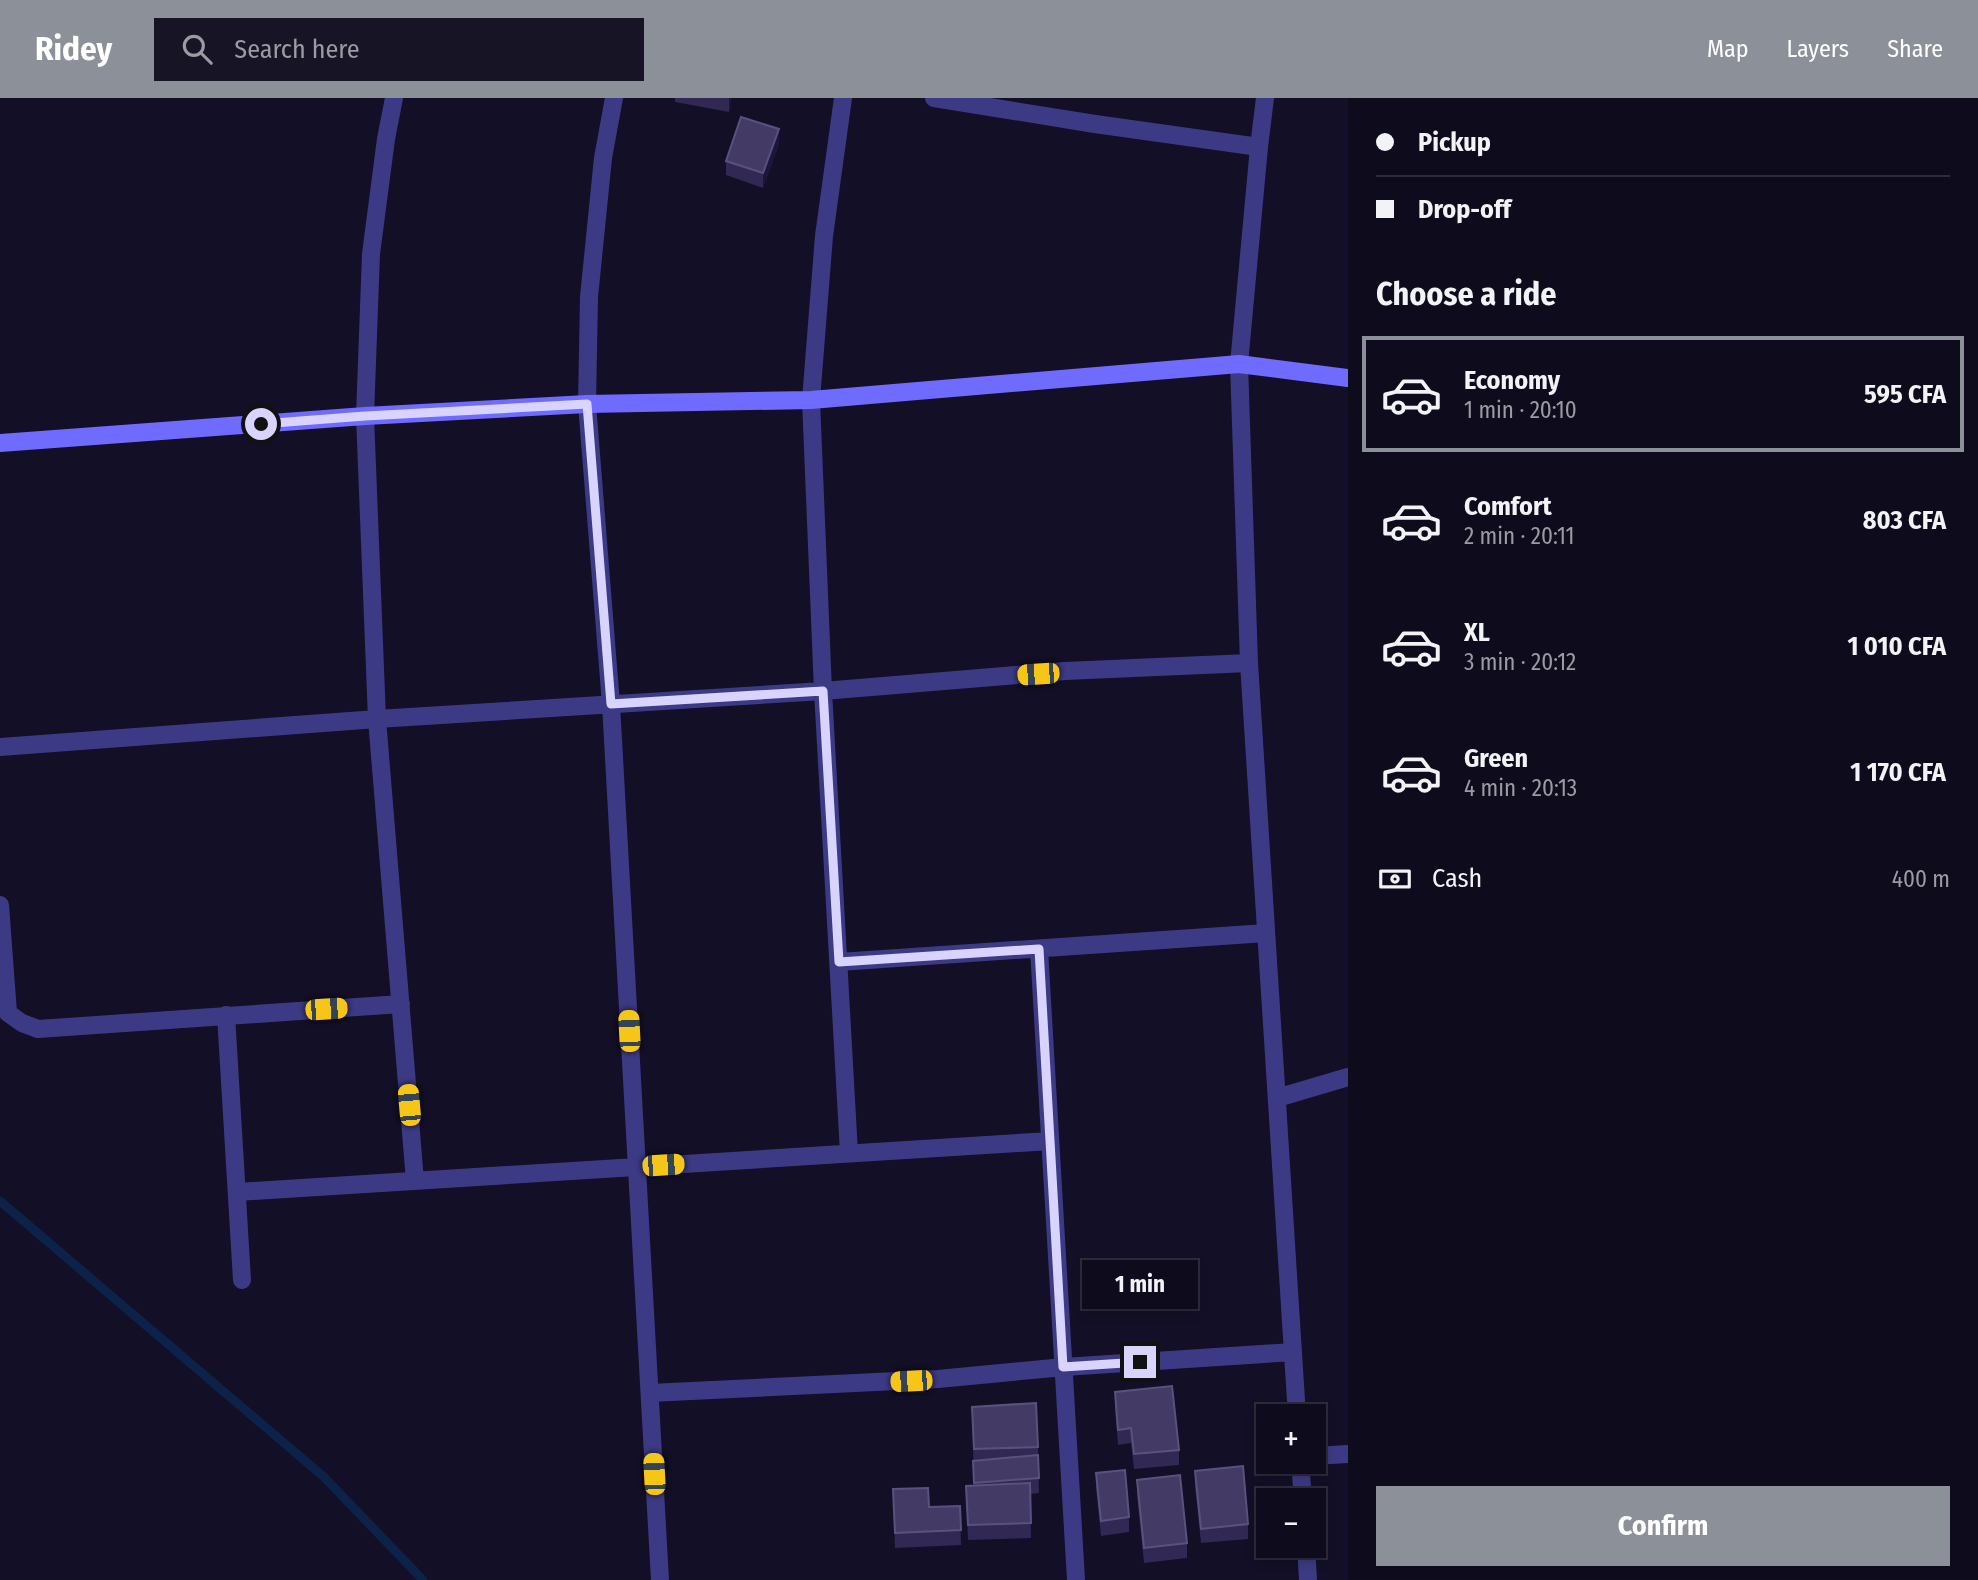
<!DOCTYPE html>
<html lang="en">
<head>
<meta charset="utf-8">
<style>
	:root { --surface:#0e0b1c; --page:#171425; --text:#f1f3f6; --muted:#9b9ba3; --line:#2e2b3b; --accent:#8c9099 }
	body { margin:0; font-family:"Fira Sans Condensed",sans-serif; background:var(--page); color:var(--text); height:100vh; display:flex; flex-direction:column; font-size:26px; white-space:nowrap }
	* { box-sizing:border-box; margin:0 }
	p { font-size:23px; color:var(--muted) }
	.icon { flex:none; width:38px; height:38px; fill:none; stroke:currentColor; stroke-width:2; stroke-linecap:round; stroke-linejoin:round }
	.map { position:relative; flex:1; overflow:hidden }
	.details { display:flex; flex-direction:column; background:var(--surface); width:630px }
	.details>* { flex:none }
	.banner { display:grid; align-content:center; height:154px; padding:0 28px; background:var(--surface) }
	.fabs { position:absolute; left:1256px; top:1306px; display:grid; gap:14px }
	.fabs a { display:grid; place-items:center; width:70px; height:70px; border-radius:0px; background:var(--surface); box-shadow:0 4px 10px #0003,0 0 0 2px var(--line); font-size:35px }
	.end { position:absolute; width:32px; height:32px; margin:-16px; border:9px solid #d9d4ff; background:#111; box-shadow:0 0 0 4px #111 }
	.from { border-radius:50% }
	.bubble { position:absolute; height:49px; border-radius:0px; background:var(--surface); box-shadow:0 4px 10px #0003,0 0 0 2px var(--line); font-size:23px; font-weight:700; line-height:49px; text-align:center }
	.car { position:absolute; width:21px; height:42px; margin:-21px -10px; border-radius:9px; box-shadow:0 0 5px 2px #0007; background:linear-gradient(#f5c518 24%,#345 0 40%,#f5c518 0 76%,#345 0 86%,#f5c518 0) }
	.banner b { display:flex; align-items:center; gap:24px; height:66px; font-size:26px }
	.banner b+b { border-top:2px solid var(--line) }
	.banner i { width:18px; height:18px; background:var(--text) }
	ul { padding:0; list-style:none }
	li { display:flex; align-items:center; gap:21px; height:116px; margin:0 14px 10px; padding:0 14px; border:4px solid transparent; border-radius:0px }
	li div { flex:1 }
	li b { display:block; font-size:26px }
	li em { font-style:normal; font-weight:700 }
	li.active { border-color:var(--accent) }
	li>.icon { width:63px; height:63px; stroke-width:1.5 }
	h2 { padding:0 28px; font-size:32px; line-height:84px }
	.pay { display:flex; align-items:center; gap:18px; height:77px; padding:0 28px; font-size:26px }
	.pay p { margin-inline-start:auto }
	.cta { display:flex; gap:14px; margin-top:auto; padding:14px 28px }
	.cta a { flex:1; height:80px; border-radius:0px; background:var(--accent); color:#fff; font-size:28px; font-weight:700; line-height:80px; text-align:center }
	header { display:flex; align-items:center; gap:42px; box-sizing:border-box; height:98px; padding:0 35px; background:var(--accent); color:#fff }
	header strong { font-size:33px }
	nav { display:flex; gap:38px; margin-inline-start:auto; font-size:24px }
	.search { width:490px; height:63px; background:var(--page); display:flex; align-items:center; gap:18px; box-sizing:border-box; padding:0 24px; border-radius:0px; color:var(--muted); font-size:26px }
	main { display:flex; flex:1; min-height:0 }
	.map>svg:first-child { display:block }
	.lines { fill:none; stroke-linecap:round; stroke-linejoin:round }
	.stream { stroke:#0c2248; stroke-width:9 }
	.street { stroke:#3d3a85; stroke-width:18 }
	.secondary { stroke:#6f6bff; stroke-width:18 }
	.wall { fill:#312854 }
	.shaded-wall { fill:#1d163a }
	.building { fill:#433a66; stroke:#5a527e; stroke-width:2 }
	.route { stroke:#d9d4ff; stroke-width:9 }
</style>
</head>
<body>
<header>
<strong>Ridey</strong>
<div class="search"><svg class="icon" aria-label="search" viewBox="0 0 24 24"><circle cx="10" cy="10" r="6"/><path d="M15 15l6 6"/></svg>Search here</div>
<nav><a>Map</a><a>Layers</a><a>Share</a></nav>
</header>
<main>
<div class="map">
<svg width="1348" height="1482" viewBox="0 0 1348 1482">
	<rect width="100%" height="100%" fill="#130f26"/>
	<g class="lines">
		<path class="stream" d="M0,1103L324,1379L423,1482"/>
		<path class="street" d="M394,0L386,41L371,156L365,318L377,621L415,1083
			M614,0L603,60L589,199L587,306L611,606L660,1482
			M843,0L824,138L811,302L823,593L849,1055
			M934,0L1095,26L1259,49
			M1265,0L1259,49L1239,266L1249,565L1297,1318
			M0,649L377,621L823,593L1065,573L1249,565
			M0,807L8,915L22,925L38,931L401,906
			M1039,851L1076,1482
			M839,864L1266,835
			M226,917L242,1182
			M1277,1000L1348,979
			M237,1094L1050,1043
			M650,1295L938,1281L1064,1269L1293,1254
			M1314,1358L1348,1356
			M1300,1363L1303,1402
			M1306,1447L1308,1482"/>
		<path class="secondary" d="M0,345L365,318L587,306L811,302L1239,266L1348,280"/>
	</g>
	<path class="wall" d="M675,0H731L729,14L675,4Z
		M779,46L763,90L726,77V63Z
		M1115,1294L1179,1352V1367L1134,1371L1131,1345L1118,1347L1115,1309Z
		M972,1309L1038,1349L1039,1395L1030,1396L1031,1440L968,1442L966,1388H974Z
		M1195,1373L1248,1426V1441L1201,1445L1195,1388Z
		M1096,1375L1129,1419V1434L1101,1438L1096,1390Z
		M1137,1382L1187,1445V1460L1144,1465L1137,1397Z
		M893,1391L929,1409L960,1408L961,1447L895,1450Z"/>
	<path class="shaded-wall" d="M729,0H731L729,14Z
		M779,31V46L763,90V75Z"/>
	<path class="building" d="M741,19L779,31L763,75L726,63Z
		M1172,1288L1179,1352L1134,1356L1131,1330L1118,1332L1115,1294Z
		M1036,1305L1038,1349L974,1351L972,1309Z
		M1038,1357L1039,1380L974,1385L973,1363Z
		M1243,1368L1248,1426L1201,1431L1195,1373Z
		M1125,1372L1129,1419L1101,1423L1096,1375Z
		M1180,1377L1187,1445L1144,1450L1137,1382Z
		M1030,1385L1031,1425L968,1427L966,1388Z
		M928,1390L929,1409L960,1408L961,1432L895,1435L893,1391Z"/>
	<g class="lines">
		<path class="route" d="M261,326L365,318L587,306L611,606L823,593L839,864L1039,851L1063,1269L1140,1264"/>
	</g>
</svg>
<div class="fabs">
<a>+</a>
<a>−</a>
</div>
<i class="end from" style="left:261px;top:326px"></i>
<i class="end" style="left:1140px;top:1264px"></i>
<div class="bubble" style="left:1082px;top:1162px;width:116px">1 min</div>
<i class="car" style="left:1038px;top:576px;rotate:266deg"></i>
<i class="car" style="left:326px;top:911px;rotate:86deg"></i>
<i class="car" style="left:629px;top:933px;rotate:357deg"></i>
<i class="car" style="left:409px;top:1007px;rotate:355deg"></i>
<i class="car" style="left:663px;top:1067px;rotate:86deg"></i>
<i class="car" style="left:911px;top:1283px;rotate:267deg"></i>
<i class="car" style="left:654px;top:1376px;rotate:357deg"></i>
</div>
<section class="details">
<div class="banner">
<b><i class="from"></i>Pickup</b>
<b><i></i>Drop-off</b>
</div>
<h2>Choose a ride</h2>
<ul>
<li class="active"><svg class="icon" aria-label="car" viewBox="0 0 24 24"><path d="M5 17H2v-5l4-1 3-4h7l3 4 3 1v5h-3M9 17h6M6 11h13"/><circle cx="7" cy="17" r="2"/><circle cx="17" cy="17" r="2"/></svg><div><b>Economy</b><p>1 min · 20:10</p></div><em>595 CFA</em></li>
<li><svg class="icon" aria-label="car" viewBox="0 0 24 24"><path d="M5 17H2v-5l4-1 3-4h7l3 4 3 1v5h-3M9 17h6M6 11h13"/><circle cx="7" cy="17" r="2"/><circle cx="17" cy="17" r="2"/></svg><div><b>Comfort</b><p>2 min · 20:11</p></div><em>803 CFA</em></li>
<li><svg class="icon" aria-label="car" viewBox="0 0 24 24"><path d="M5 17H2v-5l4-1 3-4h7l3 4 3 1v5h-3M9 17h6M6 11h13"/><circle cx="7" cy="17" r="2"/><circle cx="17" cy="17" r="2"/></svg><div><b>XL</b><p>3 min · 20:12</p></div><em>1 010 CFA</em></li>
<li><svg class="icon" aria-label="car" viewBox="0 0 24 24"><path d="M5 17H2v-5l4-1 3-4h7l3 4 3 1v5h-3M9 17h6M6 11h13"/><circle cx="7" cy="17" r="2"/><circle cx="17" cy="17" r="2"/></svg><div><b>Green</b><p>4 min · 20:13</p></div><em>1 170 CFA</em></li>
</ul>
<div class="pay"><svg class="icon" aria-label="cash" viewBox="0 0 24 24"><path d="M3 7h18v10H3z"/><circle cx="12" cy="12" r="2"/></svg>Cash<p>400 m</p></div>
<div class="cta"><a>Confirm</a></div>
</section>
</main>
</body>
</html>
